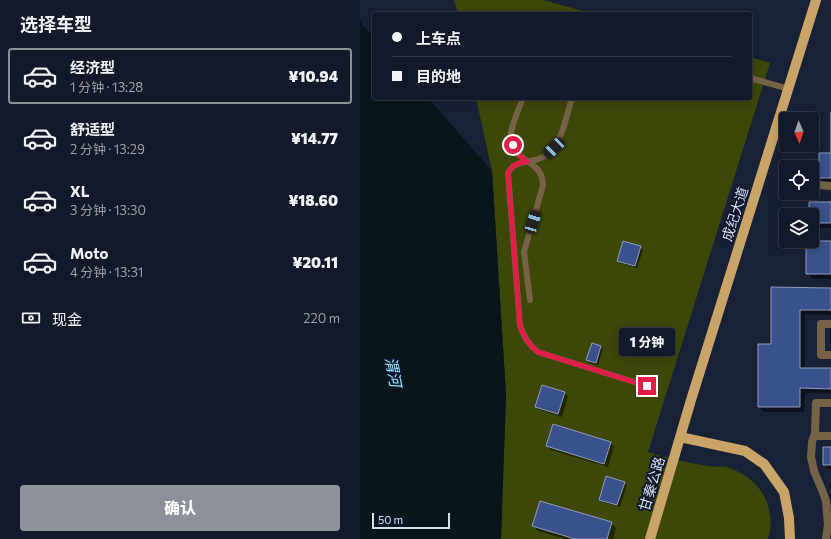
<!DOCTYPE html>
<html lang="zh">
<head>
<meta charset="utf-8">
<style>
	:root { --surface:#131929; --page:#1c2231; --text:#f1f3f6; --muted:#9da0a8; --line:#323846; --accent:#8c9099 }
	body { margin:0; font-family:Commissioner,"Noto Sans SC",sans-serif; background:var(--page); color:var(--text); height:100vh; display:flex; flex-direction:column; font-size:15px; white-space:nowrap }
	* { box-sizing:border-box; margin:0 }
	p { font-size:13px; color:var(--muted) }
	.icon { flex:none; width:22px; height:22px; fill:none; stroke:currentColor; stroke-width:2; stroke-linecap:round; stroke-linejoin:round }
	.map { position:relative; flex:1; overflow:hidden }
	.panel { display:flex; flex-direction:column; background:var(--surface); width:360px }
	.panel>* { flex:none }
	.guide { position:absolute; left:12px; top:12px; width:380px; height:88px; border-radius:4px; box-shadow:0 2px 10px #0003,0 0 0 1px var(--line); display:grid; align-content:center; height:88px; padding:0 20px; background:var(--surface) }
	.needle { width:26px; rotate:178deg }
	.controls { position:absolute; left:419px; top:112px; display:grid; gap:8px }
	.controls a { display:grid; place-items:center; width:40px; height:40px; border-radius:4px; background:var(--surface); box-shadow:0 2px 10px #0003,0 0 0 1px var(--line); font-size:20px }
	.scale { position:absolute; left:12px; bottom:10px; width:78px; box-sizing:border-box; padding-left:4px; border:2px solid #d7deed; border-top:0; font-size:11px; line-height:14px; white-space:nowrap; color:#d7deed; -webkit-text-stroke:3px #10182d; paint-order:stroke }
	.end { position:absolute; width:18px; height:18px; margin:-9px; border:5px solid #e11d48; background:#fff; box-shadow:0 0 0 2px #fff }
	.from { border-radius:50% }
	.bubble { position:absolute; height:28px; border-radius:4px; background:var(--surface); box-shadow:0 2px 10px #0003,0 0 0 1px var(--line); font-size:13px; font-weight:800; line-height:28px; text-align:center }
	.car { position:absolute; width:12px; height:24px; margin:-12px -6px; border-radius:5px; box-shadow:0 0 3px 1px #0007; background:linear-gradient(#222 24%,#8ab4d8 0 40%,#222 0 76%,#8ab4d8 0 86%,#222 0) }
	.guide b { display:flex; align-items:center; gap:14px; height:38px; font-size:15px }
	.guide b+b { border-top:1px solid var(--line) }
	.guide i { width:10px; height:10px; background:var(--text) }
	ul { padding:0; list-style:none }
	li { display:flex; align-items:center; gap:12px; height:56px; margin:0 8px 6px; padding:0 12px; border:2px solid transparent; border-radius:4px }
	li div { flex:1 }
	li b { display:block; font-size:15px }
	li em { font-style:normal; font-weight:800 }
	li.current { border-color:var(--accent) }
	li>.icon { width:36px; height:36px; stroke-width:1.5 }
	h2 { padding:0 20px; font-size:18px; line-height:48px }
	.pay { display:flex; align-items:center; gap:10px; height:44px; padding:0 20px; font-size:15px }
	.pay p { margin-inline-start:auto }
	.button { display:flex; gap:8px; margin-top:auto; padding:8px 20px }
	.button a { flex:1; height:46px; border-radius:4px; background:var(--accent); color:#fff; font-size:16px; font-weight:800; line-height:46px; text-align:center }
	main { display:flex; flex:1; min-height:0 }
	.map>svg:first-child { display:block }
	.green { fill:#3d4708 }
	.water { fill:#08161a }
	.shadow { fill:#0007 }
	.building { fill:#3a518e; stroke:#909cb8 }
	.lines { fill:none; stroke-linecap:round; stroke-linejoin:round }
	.lane { stroke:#756347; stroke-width:6 }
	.street { stroke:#756347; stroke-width:8 }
	.primary { stroke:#c9a468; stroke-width:10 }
	.route { stroke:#e11d48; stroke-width:5 }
	.labels { text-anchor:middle; stroke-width:4; stroke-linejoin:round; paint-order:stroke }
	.street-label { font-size:14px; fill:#d7deed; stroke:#10182d }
	.water-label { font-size:15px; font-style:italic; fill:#99e8fb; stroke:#10182d }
</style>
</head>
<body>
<main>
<section class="panel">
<h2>选择车型</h2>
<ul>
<li class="current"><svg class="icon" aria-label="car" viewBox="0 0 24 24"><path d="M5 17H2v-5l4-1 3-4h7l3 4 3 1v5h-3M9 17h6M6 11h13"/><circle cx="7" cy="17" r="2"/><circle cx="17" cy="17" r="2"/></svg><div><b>经济型</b><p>1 分钟 · 13:28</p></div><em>¥10.94</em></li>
<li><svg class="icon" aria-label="car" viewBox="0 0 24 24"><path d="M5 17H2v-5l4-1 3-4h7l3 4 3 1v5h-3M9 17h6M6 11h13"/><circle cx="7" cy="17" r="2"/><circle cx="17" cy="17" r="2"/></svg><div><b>舒适型</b><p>2 分钟 · 13:29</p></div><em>¥14.77</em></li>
<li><svg class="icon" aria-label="car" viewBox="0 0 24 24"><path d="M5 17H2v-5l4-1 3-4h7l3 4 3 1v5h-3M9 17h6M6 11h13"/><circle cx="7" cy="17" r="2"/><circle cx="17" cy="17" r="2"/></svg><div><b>XL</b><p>3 分钟 · 13:30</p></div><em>¥18.60</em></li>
<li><svg class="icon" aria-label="car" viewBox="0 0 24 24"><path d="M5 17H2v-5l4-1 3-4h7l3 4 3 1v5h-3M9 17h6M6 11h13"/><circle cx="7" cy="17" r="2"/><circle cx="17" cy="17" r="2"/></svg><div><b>Moto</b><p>4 分钟 · 13:31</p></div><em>¥20.11</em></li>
</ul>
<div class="pay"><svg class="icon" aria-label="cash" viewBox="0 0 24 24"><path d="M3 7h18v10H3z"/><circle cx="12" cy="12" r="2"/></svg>现金<p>220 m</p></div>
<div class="button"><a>确认</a></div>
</section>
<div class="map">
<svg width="471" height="539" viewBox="0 0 471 539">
	<rect width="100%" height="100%" fill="#192137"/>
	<path class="green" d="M94,0H183L234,14H98Z
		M390,57L410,63L288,452C306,458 329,463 348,466C354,467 361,466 367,467C385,473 401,485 407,503C411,515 412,526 408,539H141L146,395L132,171L116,98H390Z"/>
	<path class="water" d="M0,18L1,23L14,37V98H68L132,171L146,395L141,539H0Z"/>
	<path class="shadow" d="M471,154V183H465L460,178Z
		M471,203V228H455L452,225V215H450Z
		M471,242V279H452L447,273Z
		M280,247L283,250L277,268L261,263L258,261Z
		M412,288L471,289V315L445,314V369H471V393H445L444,412H404L399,407L412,345Z
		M240,347L243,349L238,365L230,363L228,360Z
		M204,393L208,396L202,417L180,410L176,406Z
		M250,443L254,446L248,467L191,450L187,446Z
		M471,448V469H468L464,465Z
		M264,482L267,485L260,507L242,502L240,500Z
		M251,523L256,528L253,539H205L178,531L173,526Z"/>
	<path class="building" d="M471,112V178H459V153H471Z
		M449,202H471V223H452V215H449Z
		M263,241L281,246L275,266L257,261Z
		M446,241H471V274H446Z
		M411,287L471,288V310H440V368H471V389L440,388V407H398V344H411Z
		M232,343L241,346L236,363L226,360Z
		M182,385L205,392L198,414L175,407Z
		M193,424L251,442L244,464L186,446Z
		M463,447H471V465H463Z
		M246,476L265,482L257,505L239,500Z
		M180,501L252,522L247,539H215L172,526Z"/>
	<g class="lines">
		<path class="lane" d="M390,78L429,89
			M163,98C160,106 151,126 151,134C149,155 169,159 178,170C182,175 183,180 183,185L164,252L170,300
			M212,98C206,116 203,141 188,154C175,165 156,157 148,173L160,325C164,337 168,344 178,352L287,386"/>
		<path class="street" d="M459,185L471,186
			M471,324H461V355H471
			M454,436H471
			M466,539L468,525L466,501L462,490L454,471L451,457L452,442L455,433L456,403H471"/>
		<path class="primary" d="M320,437L385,451L404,464L424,492L429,518L430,539
			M290,539L331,400L456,0"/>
	</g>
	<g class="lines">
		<path class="route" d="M153,145L159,155L167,162C158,162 152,165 148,173L160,326C164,337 168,344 178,352L287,386"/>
	</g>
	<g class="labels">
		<g class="street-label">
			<text transform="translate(375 214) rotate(-72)" y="5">成纪大道</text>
			<text transform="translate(292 484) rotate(-73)" y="5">甘秦公路</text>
		</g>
		<g class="water-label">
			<text transform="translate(33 372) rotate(79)" y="5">渭河</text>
		</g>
	</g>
</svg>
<div class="controls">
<a><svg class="needle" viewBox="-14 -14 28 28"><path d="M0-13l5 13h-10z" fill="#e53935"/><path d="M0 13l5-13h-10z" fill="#9da0a8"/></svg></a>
<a><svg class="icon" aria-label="locate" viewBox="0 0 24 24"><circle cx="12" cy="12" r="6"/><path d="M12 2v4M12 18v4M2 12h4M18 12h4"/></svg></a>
<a><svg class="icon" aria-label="layers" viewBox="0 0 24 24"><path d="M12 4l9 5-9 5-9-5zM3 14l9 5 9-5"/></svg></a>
</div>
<div class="scale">50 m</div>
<i class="end from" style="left:153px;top:145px"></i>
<i class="end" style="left:287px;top:386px"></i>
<div class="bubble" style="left:259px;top:328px;width:56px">1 分钟</div>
<i class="car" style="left:194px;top:148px;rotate:226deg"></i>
<i class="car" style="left:173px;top:222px;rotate:17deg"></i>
<div class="guide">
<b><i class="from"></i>上车点</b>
<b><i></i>目的地</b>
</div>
</div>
</main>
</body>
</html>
